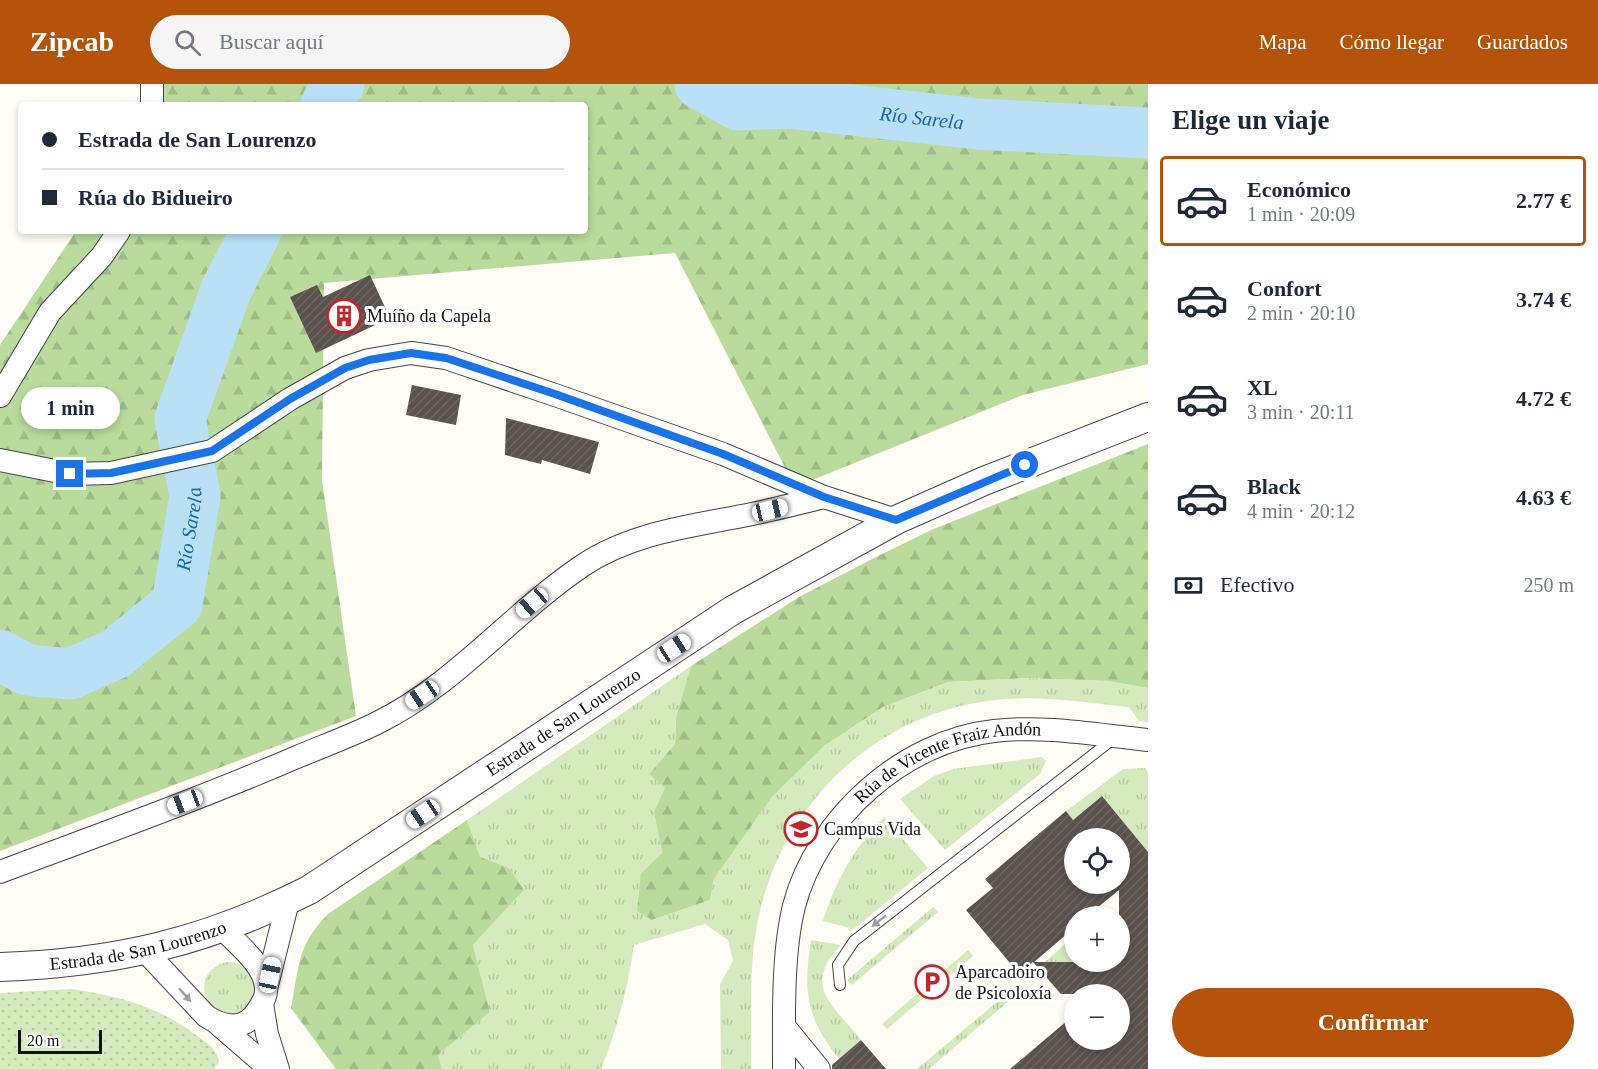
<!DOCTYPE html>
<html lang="es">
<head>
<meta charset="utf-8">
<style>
	:root { --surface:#fff; --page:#f6f6f7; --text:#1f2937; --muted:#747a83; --line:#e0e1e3; --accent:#b45309 }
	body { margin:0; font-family:"Times New Roman",serif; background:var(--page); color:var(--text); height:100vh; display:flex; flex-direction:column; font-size:22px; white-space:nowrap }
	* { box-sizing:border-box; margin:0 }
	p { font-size:20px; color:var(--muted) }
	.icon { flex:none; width:33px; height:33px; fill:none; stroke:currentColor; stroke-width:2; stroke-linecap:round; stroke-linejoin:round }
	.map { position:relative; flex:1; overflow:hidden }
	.details { display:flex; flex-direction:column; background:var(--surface); width:450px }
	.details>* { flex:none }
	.hud { position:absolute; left:18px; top:18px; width:570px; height:132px; border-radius:6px; box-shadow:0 3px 9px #0003; display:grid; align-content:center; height:132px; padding:0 24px; background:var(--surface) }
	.tools { position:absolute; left:1064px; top:744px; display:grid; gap:12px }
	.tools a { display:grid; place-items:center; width:66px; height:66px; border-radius:50%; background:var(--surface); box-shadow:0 3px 9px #0003; font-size:30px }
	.scale { position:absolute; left:18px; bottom:15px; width:84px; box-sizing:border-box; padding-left:6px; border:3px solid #111; border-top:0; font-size:16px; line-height:21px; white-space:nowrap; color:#111; -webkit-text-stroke:4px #fff; paint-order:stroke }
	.end { position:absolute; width:27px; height:27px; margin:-14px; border:8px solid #1a73e8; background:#fff; box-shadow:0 0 0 3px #fff }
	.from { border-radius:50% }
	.bubble { position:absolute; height:42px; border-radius:21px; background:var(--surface); box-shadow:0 3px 9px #0003; font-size:20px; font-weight:800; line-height:42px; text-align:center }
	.car { position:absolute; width:18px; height:36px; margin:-18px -9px; border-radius:8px; box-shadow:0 0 4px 2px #0007; background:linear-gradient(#fff 24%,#345 0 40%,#fff 0 76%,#345 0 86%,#fff 0) }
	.hud b { display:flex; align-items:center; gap:21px; height:57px; font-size:22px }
	.hud b+b { border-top:2px solid var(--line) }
	.hud i { width:15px; height:15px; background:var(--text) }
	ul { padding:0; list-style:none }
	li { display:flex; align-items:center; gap:18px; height:90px; margin:0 12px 9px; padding:0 12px; border:3px solid transparent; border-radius:6px }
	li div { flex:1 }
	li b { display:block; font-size:22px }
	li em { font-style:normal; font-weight:800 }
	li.active { border-color:var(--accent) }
	li>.icon { width:54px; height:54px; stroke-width:1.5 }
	h2 { padding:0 24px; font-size:27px; line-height:72px }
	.pay { display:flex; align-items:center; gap:15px; height:66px; padding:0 24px; font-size:22px }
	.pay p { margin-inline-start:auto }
	.cta { display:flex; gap:12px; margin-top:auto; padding:12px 24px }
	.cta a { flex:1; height:69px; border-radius:36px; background:var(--accent); color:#fff; font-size:24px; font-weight:800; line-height:69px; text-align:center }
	header { display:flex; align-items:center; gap:36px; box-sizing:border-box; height:84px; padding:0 30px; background:var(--accent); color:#fff }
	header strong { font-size:28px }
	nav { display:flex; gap:33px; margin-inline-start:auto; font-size:21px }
	.search { width:420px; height:54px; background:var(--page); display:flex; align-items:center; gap:15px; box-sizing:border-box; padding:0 21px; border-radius:33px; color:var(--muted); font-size:22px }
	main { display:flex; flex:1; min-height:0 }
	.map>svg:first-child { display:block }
	.grass { fill:url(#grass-tufts) }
	.forest { fill:url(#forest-firs) }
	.garden { fill:url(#garden-dots) }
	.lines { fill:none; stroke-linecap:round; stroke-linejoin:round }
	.river { stroke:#b9e0f7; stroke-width:51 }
	.building { fill:url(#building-hatch); fill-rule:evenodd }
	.service-casing { stroke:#444; stroke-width:12 }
	.minor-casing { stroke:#444; stroke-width:24 }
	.tertiary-casing { stroke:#444; stroke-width:30 }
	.service { stroke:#fff; stroke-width:10 }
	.minor { stroke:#fff; stroke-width:22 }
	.tertiary { stroke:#fff; stroke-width:28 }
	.oneway { fill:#a0a0a0 }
	.route { stroke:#1a73e8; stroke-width:8 }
	.labels { text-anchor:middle; stroke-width:6; stroke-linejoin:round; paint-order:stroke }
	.poi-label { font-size:18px; fill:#111; stroke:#fff; text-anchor:start }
	.street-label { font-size:18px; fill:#111; stroke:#fff }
	.water-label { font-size:20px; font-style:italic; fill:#1768a6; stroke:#fff }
</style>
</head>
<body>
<header>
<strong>Zipcab</strong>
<div class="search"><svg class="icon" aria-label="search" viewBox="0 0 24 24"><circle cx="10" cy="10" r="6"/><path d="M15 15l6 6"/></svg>Buscar aquí</div>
<nav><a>Mapa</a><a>Cómo llegar</a><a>Guardados</a></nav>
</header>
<main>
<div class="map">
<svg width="1148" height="985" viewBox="0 0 1148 985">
	<defs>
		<pattern id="grass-tufts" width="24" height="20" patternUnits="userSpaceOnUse" patternTransform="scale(1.5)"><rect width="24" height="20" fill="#d5ebbd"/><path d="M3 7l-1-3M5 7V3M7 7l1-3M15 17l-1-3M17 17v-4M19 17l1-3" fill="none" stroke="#b6c8a1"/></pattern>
		<pattern id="forest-firs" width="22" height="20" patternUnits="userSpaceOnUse" patternTransform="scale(1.5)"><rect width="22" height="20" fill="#b9dc9c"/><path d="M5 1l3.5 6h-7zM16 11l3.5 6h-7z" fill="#9ebc85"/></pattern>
		<pattern id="garden-dots" width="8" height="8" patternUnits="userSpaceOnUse" patternTransform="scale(1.5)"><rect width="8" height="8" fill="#d5ebbd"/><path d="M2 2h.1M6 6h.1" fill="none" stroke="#b6c8a1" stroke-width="1.8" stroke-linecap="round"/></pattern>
		<pattern id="building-hatch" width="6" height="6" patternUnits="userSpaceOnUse" patternTransform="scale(1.5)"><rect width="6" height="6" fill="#5a524d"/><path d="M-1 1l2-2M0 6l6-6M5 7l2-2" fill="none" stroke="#6d6662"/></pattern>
	</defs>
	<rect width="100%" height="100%" fill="#fffdf5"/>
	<path class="grass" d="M691,582L676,633L675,660L649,690L666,704L654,728L662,769L641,789L652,836L710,816L714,795L772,713L824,662L883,623L948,598L1026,594L1108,597L1148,604V638L1139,637L1129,623C1088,619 1047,612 1007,615C882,623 783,715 758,836C748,884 752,936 751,985H721L720,900L733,877L728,856L705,840L634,861C628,904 617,945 601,985H442L438,971L490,928L473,861L524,806L509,784L480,774L467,736Z
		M1042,673L1046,677L1040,690L945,766L900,715L934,692L953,685Z
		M1145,684L1148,688V768L1102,712L1073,736L1066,727L1123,685Z
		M884,733L928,784L854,845L823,837C836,796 854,764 884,733Z
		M933,823L938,828L852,901L847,896Z
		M1074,852V878H1099L1060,910L1038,884Z
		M811,856L841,861C801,903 833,920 861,956L839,975C806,934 803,907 811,856Z
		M968,866L973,872L887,945L882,940Z
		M204 904a26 26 0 1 1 52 0a26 26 0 1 1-52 0Z
		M1004,912L1009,917L929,985H917Z"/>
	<path class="forest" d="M145,0H1148V280L1023,311L795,403L675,169L324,199L322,396L356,632L0,767V261L76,147H585V21H140Z
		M1148,360V604L1108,597L1026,594L948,598L883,623L824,662L772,713L714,795L710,816L652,836L637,827L641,789L662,769L654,728L665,704L649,690L675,660L676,633L691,582L799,513L872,475L931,446Z
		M467,736L480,773L509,784L524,806L473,861L490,928L438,971L442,985H336L291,924C299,883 297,861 328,830Z"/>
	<path class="garden" d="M72,905C122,913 159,922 200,954C209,961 217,965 219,978L214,985H0V909Z"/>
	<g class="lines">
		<g class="river">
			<path id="s1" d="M700,0L738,21L788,19L978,40L1148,49"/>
			<path d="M326,21L339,0"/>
			<path id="s2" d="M0,571L27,586L70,590L115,570L177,520L195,412L180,335L226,206L256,147"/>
		</g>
	</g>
	<path class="building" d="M370,191L390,234L316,269L290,213L317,201L323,213Z
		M412,301L461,311L456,341L406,331Z
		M506,334L599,358L590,390L542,376L541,380L505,371Z
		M1102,712L1148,768V985H1010L1074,931V956H1119V910H1061L1033,878L1019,890L966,826L993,804L985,795L1066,727L1073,736ZM1074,754H1119V800H1074ZM1119,806V878H1034L1074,844V832H1087Z
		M861,956L886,985H832V981Z"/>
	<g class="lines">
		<g class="service-casing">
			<path id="service" d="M840,901L838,881L854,857L1113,655"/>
		</g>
		<g class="minor-casing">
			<g id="minor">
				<path d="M152,21V0"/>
				<path d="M0,312L50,228L102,172L119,147"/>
				<path d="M0,376L70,390L111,389L212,367L290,315L345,284L369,276L411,269L446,274L555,311L723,370L824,413L896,436"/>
				<path d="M0,788C99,751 199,715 297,673C323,662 351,652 377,639C455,601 511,530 582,482C632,448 694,442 752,430C776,425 800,419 824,413"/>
				<path d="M146,868L206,932C224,944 245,947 258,926C262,920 267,911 266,904C265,881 237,860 222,844"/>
				<path d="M266,905L288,817"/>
				<path d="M262,920L267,950L278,985"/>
				<path d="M218,940L270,985"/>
				<path d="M784,942L819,985"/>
				<path id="s3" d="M784,985C784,936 782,870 794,822C817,734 903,657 994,647C1045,641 1097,651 1148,656"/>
			</g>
		</g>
		<g class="tertiary-casing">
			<g id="tertiary">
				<path id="s4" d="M0,883C116,879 206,858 309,806L733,526L896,436L984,397L1148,333"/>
			</g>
		</g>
		<use href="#service" class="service"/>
		<use href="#minor" class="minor"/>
		<use href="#tertiary" class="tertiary"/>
	</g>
	<defs><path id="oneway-solid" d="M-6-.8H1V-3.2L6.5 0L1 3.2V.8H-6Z" transform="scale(1.5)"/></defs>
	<g class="oneway">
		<use href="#oneway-solid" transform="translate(879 837) rotate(142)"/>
		<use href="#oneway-solid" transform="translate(185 911) rotate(49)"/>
	</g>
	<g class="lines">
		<path class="route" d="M70,390L111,389L212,367L290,315L345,284L369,276L411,269L446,274L555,310L723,370L824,413L896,436L1025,381"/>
	</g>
	<defs>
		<g id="building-ring" transform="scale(1.725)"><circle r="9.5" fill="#fff" stroke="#c4262e" stroke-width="1.5"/><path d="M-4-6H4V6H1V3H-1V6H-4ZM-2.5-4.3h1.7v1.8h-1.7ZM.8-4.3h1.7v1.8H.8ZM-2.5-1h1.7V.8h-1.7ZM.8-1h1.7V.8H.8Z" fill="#c4262e"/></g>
		<g id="university-ring" transform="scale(1.725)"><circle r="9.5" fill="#fff" stroke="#c4262e" stroke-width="1.5"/><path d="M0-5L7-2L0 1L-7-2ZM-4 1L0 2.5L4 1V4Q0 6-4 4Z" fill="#c4262e"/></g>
		<g id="parking-ring" transform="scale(1.725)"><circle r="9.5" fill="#fff" stroke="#c4262e" stroke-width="1.5"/><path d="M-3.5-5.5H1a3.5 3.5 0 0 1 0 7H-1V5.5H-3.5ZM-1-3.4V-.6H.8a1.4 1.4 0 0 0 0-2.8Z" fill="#c4262e"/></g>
	</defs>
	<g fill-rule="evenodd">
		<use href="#building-ring" x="344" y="232"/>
		<use href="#university-ring" x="801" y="745"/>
		<use href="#parking-ring" x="932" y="898"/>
	</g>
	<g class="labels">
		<g class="poi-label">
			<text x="367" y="238">Muíño da Capela</text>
			<text x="824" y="751">Campus Vida</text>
			<text x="955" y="894">Aparcadoiro<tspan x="955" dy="21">de Psicoloxía</tspan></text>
		</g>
		<g class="street-label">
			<text dy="6" stroke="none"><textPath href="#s4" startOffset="626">Estrada de San Lourenzo</textPath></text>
			<text dy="6" stroke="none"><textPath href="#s3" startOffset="390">Rúa de Vicente Fraiz Andón</textPath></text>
			<text dy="6" stroke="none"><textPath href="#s4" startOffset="140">Estrada de San Lourenzo</textPath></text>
		</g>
		<g class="water-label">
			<text dy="7" stroke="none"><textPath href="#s1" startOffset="228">Río Sarela</textPath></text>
			<text dy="7" stroke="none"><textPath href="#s2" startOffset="279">Río Sarela</textPath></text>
		</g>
	</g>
</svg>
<div class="tools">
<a><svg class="icon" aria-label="locate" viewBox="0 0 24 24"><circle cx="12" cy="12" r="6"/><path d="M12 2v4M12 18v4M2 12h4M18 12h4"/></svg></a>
<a>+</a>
<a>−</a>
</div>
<div class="scale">20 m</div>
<i class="end from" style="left:1025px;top:381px"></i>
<i class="end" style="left:70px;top:390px"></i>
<div class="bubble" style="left:21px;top:303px;width:99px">1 min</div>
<i class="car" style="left:770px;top:426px;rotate:77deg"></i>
<i class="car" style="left:532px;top:519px;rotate:229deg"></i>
<i class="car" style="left:674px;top:564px;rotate:57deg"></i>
<i class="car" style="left:422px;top:611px;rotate:236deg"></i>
<i class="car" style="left:185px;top:718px;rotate:249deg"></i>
<i class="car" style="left:423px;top:730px;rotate:236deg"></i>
<i class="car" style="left:270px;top:891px;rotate:12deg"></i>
<div class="hud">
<b><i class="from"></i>Estrada de San Lourenzo</b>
<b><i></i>Rúa do Bidueiro</b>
</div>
</div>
<section class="details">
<h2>Elige un viaje</h2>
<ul>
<li class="active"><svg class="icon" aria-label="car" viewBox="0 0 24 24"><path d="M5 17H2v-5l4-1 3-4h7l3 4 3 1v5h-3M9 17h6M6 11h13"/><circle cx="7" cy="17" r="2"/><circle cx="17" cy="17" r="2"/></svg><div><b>Económico</b><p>1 min · 20:09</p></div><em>2.77 €</em></li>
<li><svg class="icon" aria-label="car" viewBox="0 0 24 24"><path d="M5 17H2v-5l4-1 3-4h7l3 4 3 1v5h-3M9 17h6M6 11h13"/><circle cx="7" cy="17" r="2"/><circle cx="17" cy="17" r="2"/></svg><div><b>Confort</b><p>2 min · 20:10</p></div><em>3.74 €</em></li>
<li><svg class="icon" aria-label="car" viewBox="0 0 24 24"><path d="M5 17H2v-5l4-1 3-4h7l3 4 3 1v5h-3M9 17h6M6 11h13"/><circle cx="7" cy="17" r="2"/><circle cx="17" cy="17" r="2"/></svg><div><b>XL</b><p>3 min · 20:11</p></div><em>4.72 €</em></li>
<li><svg class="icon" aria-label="car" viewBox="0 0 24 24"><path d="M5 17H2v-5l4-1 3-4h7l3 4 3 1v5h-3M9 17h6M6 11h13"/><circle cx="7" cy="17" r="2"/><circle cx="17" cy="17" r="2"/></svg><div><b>Black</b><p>4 min · 20:12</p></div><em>4.63 €</em></li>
</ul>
<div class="pay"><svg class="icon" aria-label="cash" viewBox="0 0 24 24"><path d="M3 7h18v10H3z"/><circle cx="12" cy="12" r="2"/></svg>Efectivo<p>250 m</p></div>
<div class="cta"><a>Confirmar</a></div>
</section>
</main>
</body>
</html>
